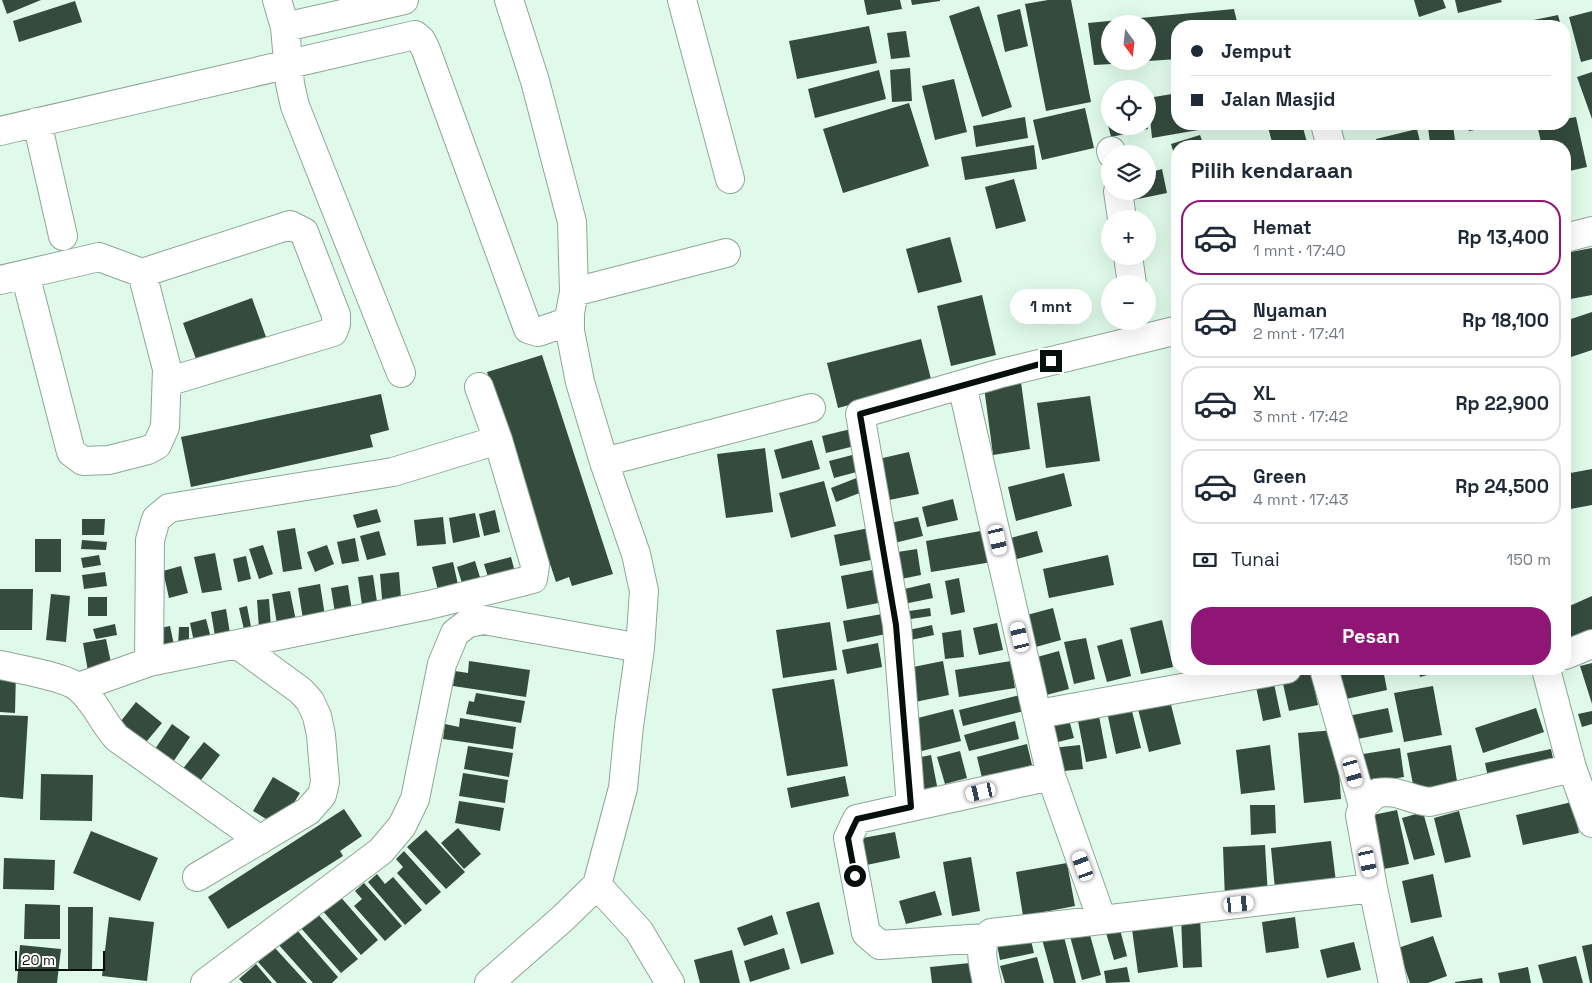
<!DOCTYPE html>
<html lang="id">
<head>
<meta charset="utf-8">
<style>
	:root { --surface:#fff; --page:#f2f2f3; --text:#1f2937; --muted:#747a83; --line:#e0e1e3; --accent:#901675 }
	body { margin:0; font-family:"Space Grotesk",sans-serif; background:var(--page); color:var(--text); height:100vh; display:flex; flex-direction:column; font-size:19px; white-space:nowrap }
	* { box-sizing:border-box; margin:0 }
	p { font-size:16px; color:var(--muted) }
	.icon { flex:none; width:28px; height:28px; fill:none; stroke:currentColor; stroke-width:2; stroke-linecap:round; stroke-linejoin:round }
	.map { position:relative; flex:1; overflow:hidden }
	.sheet { position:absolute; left:1171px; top:140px; width:400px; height:535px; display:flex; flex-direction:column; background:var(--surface); border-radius:20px; box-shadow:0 5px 20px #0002 }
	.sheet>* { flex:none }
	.banner { position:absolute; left:1171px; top:20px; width:400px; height:110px; border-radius:20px; box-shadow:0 5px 20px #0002; display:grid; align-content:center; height:110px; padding:0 20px; background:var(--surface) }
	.needle { width:32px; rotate:165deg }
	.controls { position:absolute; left:1101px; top:15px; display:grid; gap:10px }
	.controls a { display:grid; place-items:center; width:55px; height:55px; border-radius:50%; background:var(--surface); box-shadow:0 5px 20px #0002; font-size:25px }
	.scale { position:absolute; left:15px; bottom:12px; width:90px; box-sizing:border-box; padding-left:5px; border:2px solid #070f0a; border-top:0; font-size:14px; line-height:18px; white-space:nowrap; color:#070f0a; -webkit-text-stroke:4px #fff; paint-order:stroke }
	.end { position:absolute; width:22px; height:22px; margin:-11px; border:6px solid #070f0a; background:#fff; box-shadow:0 0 0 2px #fff }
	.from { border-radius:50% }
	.bubble { position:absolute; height:35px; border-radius:18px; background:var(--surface); box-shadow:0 5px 20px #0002; font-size:16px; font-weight:800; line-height:35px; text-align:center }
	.car { position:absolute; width:15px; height:30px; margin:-15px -8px; border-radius:6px; box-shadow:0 0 4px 1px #0007; background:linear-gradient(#fff 24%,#345 0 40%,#fff 0 76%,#345 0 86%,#fff 0) }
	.banner b { display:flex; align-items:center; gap:18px; height:48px; font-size:19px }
	.banner b+b { border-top:1px solid var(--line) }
	.banner i { width:12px; height:12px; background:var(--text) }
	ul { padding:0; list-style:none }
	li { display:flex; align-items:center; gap:15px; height:75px; margin:0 10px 8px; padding:0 10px; border:2px solid var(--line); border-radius:20px }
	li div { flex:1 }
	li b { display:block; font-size:19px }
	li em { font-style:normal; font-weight:800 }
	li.on { border-color:var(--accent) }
	li>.icon { width:45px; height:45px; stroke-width:1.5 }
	h2 { padding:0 20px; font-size:22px; line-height:60px }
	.pay { display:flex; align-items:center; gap:12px; height:55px; padding:0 20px; font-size:19px }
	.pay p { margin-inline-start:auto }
	.primary-button { display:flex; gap:10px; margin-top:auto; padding:10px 20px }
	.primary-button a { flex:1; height:58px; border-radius:20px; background:var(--accent); color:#fff; font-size:20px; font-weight:800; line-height:58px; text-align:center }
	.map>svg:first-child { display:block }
	.building { fill:#344b3e }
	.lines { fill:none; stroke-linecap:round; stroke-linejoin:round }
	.minor-casing { stroke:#8da697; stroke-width:30 }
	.minor { stroke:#fff; stroke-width:28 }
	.route { stroke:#070f0a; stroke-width:6 }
</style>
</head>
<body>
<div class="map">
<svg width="1592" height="983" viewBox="0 0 1592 983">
	<rect width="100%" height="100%" fill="#dffaea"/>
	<path class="building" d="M2,0H41L7,14Z
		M864,0H900L902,9L867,15Z
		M911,0H940V1L912,5Z
		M1048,0H1071L1091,102L1046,111L1025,4Z
		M1414,0H1443L1446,8L1419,17Z
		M1455,0H1501L1502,2L1458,13Z
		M75,1L82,22L19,42L13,21Z
		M979,6L1012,107L982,117L949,16Z
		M1020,9L1028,46L1005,52L997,15Z
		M1234,9L1238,26H1178V59L1148,61V24H1110V61L1129,63L1094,65L1088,23Z
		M1592,11V59L1581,62L1569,17Z
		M1558,15L1561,26H1530L1529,21Z
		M1488,20L1490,26H1465Z
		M869,26L877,63L797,79L789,41Z
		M906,31L910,57L891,59L887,33Z
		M1565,46L1571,68L1565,69Z
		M910,68L912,101L892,102L890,70Z
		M879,70L886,99L815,118L808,89Z
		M1592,72V119L1577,77Z
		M954,79L967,132L935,140L922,86Z
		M1178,93V124H1210V128L1152,138L1148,98Z
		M1110,99V126H1147L1148,129L1111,137L1102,101Z
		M909,103L929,166L843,193L823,129Z
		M1085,108L1094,148L1042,160L1033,120Z
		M1025,117L1028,138L976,147L973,126Z
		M1576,117L1587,167L1565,172V146H1542L1537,125L1565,124V119Z
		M1284,124H1302L1308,146H1273L1268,127Z
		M1467,124H1502V125L1469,131Z
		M1453,125L1455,141L1430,143L1428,127Z
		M1417,129L1421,146H1378L1376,139Z
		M1200,135L1204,146H1178L1177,163L1171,144Z
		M1509,140L1511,146H1489Z
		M1034,145L1037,169L965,180L961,157Z
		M1162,169L1167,193L1128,201L1126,191H1148V173Z
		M1014,179L1026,221L996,229L985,187Z
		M950,237L962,282L918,293L906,249Z
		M1592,248V295L1565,300V253Z
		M982,295L996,355L951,366L937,306Z
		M252,298L266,337L197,362L183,323Z
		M1592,312V350L1565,359V321Z
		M921,339L932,383L838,408L827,363Z
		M542,355L613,574L572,586L569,577L556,582L487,372Z
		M1021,382L1030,449L993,455L984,387Z
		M381,394L389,430L370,435L373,447L191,487L181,437Z
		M1090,396L1100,461L1046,468L1037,403Z
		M855,428L859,445L826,453L822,436Z
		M812,440L820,469L782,479L774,450Z
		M765,448L773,512L726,518L717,454Z
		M909,452L919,494L884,501L874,460Z
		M860,453L864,470L834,478L829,461Z
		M1592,469V505L1565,510V474Z
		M1064,473L1072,506L1016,521L1008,487Z
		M859,477L865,491L836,502L831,488Z
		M824,481L836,526L791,538L779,493Z
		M953,499L958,520L927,527L922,507Z
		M377,509L381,522L357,528L353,515Z
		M495,510L500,532L484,536L479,514Z
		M475,513L480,537L453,543L449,518Z
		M443,517L446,544L417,546L414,520Z
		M918,517L923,536L886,545L881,525Z
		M82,519H105L104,535H82Z
		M295,528L302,569L283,572L277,531Z
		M869,528L876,559L840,566L834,535Z
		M986,530L992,562L931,572L926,541Z
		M379,531L386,555L367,560L360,536Z
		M1037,531L1043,552L1013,560L1007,539Z
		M355,538L359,561L342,564L337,542Z
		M35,539H61V572H35Z
		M82,540L107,542L106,550L81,549Z
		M263,545L273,574L259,579L249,549Z
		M327,545L334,564L315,572L307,552Z
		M917,549L921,575L896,580L891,553Z
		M215,553L222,590L202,593L194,557Z
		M99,555L101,565L83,568L81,558Z
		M1108,555L1114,585L1049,598L1043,569Z
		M246,556L251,579L238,582L233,559Z
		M511,557L517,580L491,587L484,564Z
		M475,561L483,587L465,593L457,567Z
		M453,562L459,589L439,594L432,567Z
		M181,566L188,593L169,598L163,571Z
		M883,568L889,601L847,609L841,576Z
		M105,572L107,586L84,589L82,575Z
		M399,572L401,598L382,599L380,574Z
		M373,575L377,602L362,605L358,577Z
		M959,578L965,612L951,615L945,581Z
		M930,583L933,598L899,605L896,591Z
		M320,584L325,616L303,619L298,588Z
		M348,585L352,611L335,613L331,588Z
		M0,589H33L32,630H0Z
		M290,591L296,621L277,624L272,594Z
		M51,594L70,596L66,642L46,640Z
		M1592,596V630L1565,642V608Z
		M88,597H107V616H88Z
		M269,599L271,628L259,629L257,600Z
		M247,606L252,632L245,634L239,608Z
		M930,608L931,616L904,620L902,612Z
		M1053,608L1061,640L1032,648L1023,616Z
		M226,609L230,633L215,636L211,612Z
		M882,614L886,634L847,642L843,621Z
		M206,619L211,638L194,642L190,623Z
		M1162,620L1173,667L1141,674L1130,628Z
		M830,622L837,670L783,678L776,630Z
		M997,623L1003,650L979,655L973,628Z
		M115,624L117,635L96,639L93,629Z
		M932,625L934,635L906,641L904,631Z
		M170,626L174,645L164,647L160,628Z
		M179,627H189V647H178Z
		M961,630L964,657L945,659L942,633Z
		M1086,638L1095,679L1074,684L1064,642Z
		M106,639L113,672L89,677L83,643Z
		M1122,639L1131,676L1107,682L1097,646Z
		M878,643L882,667L847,674L842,650Z
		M1059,651L1069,689L1039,697L1030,659Z
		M469,661L530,670L526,697L453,686L455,671L468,673Z
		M943,661L949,695L915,702L908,668Z
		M1011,661L1015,688L959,697L955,670Z
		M1592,663V704L1580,666Z
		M1330,669H1383L1387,690L1337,701Z
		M1418,669H1450L1420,677Z
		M0,671L16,672L15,713L0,712Z
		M1311,673L1318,705L1289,711L1282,679Z
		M1272,674L1281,717L1263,721L1254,677Z
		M834,679L848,766L787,776L772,689Z
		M1433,686L1442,735L1404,742L1394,693Z
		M476,693L525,701L521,723L466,714L469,701L474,702Z
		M1020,695L1024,711L963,726L959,710Z
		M1169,697L1181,744L1149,752L1137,705Z
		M136,702L162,723L142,747L117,726Z
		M1131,707L1141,748L1116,754L1107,712Z
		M1388,708L1393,732L1347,741L1343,717Z
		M1536,708L1544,732L1483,753L1475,728Z
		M953,709L961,741L918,752L910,720Z
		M1592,711V724L1582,727L1578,714Z
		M0,715L28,716L23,799L0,797Z
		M1068,716L1074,738L1054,743L1048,721Z
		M1099,716L1107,758L1086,762L1078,721Z
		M460,718L516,727L513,749L443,739L445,724L459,727Z
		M1015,721L1019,739L969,751L964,735Z
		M172,724L190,737L171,765L153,752Z
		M1336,730L1341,799L1304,803L1298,733Z
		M204,742L220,755L198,784L181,771Z
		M1027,744L1032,765L982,778L977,757Z
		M1080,745L1083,769L1055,772L1052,748Z
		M1270,745L1275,790L1241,794L1236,750Z
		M1451,745L1458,787L1415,795L1407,753Z
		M468,746L513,753L509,777L464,769Z
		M1400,748L1404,777L1362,784L1357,755Z
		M1551,749L1555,768L1489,782L1485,763Z
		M960,751L967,778L945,784L937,757Z
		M931,755L938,791L917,795L911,759Z
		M463,773L508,780L505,803L459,796Z
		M41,774L93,775L92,821L40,820Z
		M845,776L849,796L791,808L787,788Z
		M273,777L300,793L279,827L253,811Z
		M459,801L504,808L500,831L455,823Z
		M1572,802L1579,833L1523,845L1516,815Z
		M1250,805H1275L1276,833L1251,835Z
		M344,809L362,836L340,851L343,856L228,929L208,897Z
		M1397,810L1409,864L1379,870L1368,816Z
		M1459,811L1471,857L1445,863L1434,818Z
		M1423,812L1435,855L1414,860L1402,818Z
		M458,828L481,854L464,869L441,843Z
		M426,830L465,872L446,889L407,847Z
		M91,831L158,858L140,901L73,873Z
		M895,832L900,858L857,867L852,840Z
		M1331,841L1336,882L1275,889L1271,848Z
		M1265,845L1268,897L1225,900L1223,847Z
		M404,851L441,892L426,905L397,873L403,867L396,859Z
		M971,857L980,911L952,916L943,862Z
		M4,858L55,860L54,890L3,889Z
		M1067,863L1075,906L1023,916L1016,872Z
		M377,874L385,884L393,877L422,910L405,925L368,882Z
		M1433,874L1442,917L1411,923L1402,881Z
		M364,883L402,926L385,941L354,906L362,899L355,891Z
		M935,891L942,915L906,924L899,901Z
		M338,894L378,940L361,955L321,909Z
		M819,902L834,954L801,964L786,912Z
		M25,904L60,905V939H24Z
		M68,907H93L92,969H68Z
		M316,912L358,959L341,973L300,927Z
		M772,915L778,934L744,946L737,928Z
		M1200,915L1202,967L1183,968L1181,916Z
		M1171,916L1178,967L1138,973L1131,922Z
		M109,917L154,922L147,981L102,976Z
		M1295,917L1299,948L1266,953L1262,922Z
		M1118,922L1127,956L1114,960L1104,926Z
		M1087,924L1101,975L1082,980L1068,929Z
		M296,929L338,977L332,983H313L278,944Z
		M1029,932L1034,953L1000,960L996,939Z
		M1063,933L1076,983H1054L1042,939Z
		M1433,936L1447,976L1428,983H1410L1398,948Z
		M1354,942L1361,970L1327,978L1320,950Z
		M1592,944V983H1590L1582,946Z
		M20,945L61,949L57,983H17Z
		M275,948L307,983H277L258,962Z
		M784,948L790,969L750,982L744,961Z
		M732,950L740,983H700L694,960Z
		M1576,956L1583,983H1543L1538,965Z
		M1037,957L1044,983H1005L1000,966Z
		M970,963L972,983H932L930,967Z
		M256,964L272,983H243L239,979Z
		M1127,967L1130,982L1106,983L1104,971Z
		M1528,967L1531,983H1500L1498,973Z
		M1482,978L1483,983H1455V982Z"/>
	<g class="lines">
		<g class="minor-casing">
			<path id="minor" d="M277,0L285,27L404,0
				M509,0L535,81L572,222L574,292L570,313V331L580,382L604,462L636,554L644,591L640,648
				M682,0L730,179
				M285,27L290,84L295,106L401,373
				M37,122L63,236
				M1325,124L1331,146
				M0,131L415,35L421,40L426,50L528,329L538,332L570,321
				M1111,151L1112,154
				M1118,191L1122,219
				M1565,238L1592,231
				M1128,256L1132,284
				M25,274L71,452L83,461L109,460L148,450L157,445L165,427L167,369L142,273
				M0,280L99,257L142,273L290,225L304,232L336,315V324L333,332L167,382
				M574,292L726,253
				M962,385L1051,776L1102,920
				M479,387L498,440L535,565L533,579L429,605L149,662L150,540L156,519L169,508L393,472L498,440
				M604,462L811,408
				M1565,655L1592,644
				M0,665C18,669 66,677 79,688C95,701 103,723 117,738L260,840
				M1324,669L1363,806
				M1546,669L1572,768L1592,823
				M79,687L149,662
				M1038,714L1287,669
				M911,807L1051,776
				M197,877L308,811L322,795L325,782L321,735L317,716L310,701L301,691L238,645
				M597,885L639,931L670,983
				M1373,888L1393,983
				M985,938L880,945L866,933L848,838L857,819L911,807L897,625L860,414L998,374L1178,330
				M205,983L381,851L402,826L415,799L442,664L455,633L468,623L484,620L640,648L629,726L623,788L597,885L562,919L489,983
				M987,983C984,966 976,945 991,933L1373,888L1360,815L1363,806L1376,793C1400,789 1408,800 1430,802L1572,768"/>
		</g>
		<use href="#minor" class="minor"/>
	</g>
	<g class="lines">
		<path class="route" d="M855,876L848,838L857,819L911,807L896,625L860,414L1051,361"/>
	</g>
</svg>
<div class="controls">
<a><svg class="needle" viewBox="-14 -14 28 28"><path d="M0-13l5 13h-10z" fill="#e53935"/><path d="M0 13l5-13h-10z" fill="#747a83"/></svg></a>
<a><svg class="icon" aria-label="locate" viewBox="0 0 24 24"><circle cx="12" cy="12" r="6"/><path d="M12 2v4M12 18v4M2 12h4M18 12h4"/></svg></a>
<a><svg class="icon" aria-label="layers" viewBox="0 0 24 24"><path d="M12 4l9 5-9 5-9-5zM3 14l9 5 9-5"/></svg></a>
<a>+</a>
<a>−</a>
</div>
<div class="scale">20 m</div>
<i class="end from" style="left:855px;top:876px"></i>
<i class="end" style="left:1051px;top:361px"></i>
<div class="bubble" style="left:1010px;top:289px;width:82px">1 mnt</div>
<i class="car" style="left:998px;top:540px;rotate:167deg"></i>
<i class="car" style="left:1020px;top:637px;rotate:347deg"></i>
<i class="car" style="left:1353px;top:772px;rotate:164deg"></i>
<i class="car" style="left:981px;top:792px;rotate:257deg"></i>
<i class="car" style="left:1368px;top:862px;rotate:168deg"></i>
<i class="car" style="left:1083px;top:866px;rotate:340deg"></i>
<i class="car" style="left:1239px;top:904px;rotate:84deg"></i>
<div class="banner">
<b><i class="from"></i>Jemput</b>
<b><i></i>Jalan Masjid</b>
</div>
<section class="sheet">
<h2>Pilih kendaraan</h2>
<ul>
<li class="on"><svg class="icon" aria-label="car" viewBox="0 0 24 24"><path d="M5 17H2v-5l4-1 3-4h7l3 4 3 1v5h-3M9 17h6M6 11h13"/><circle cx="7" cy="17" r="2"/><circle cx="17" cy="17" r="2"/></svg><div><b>Hemat</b><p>1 mnt · 17:40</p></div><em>Rp 13,400</em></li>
<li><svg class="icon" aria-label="car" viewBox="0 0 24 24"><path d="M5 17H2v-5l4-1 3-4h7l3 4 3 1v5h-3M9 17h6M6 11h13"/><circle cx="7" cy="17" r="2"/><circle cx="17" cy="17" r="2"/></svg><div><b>Nyaman</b><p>2 mnt · 17:41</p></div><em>Rp 18,100</em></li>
<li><svg class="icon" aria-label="car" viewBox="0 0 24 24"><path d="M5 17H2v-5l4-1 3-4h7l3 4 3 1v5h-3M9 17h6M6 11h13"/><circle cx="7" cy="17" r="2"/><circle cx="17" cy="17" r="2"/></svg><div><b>XL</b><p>3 mnt · 17:42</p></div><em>Rp 22,900</em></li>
<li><svg class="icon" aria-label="car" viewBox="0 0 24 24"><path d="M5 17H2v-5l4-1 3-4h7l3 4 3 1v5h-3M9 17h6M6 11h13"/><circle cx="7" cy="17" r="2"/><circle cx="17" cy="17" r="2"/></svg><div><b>Green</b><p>4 mnt · 17:43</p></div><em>Rp 24,500</em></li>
</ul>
<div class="pay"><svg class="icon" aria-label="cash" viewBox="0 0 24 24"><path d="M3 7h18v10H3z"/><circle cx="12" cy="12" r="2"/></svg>Tunai<p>150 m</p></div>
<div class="primary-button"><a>Pesan</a></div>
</section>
</div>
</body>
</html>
